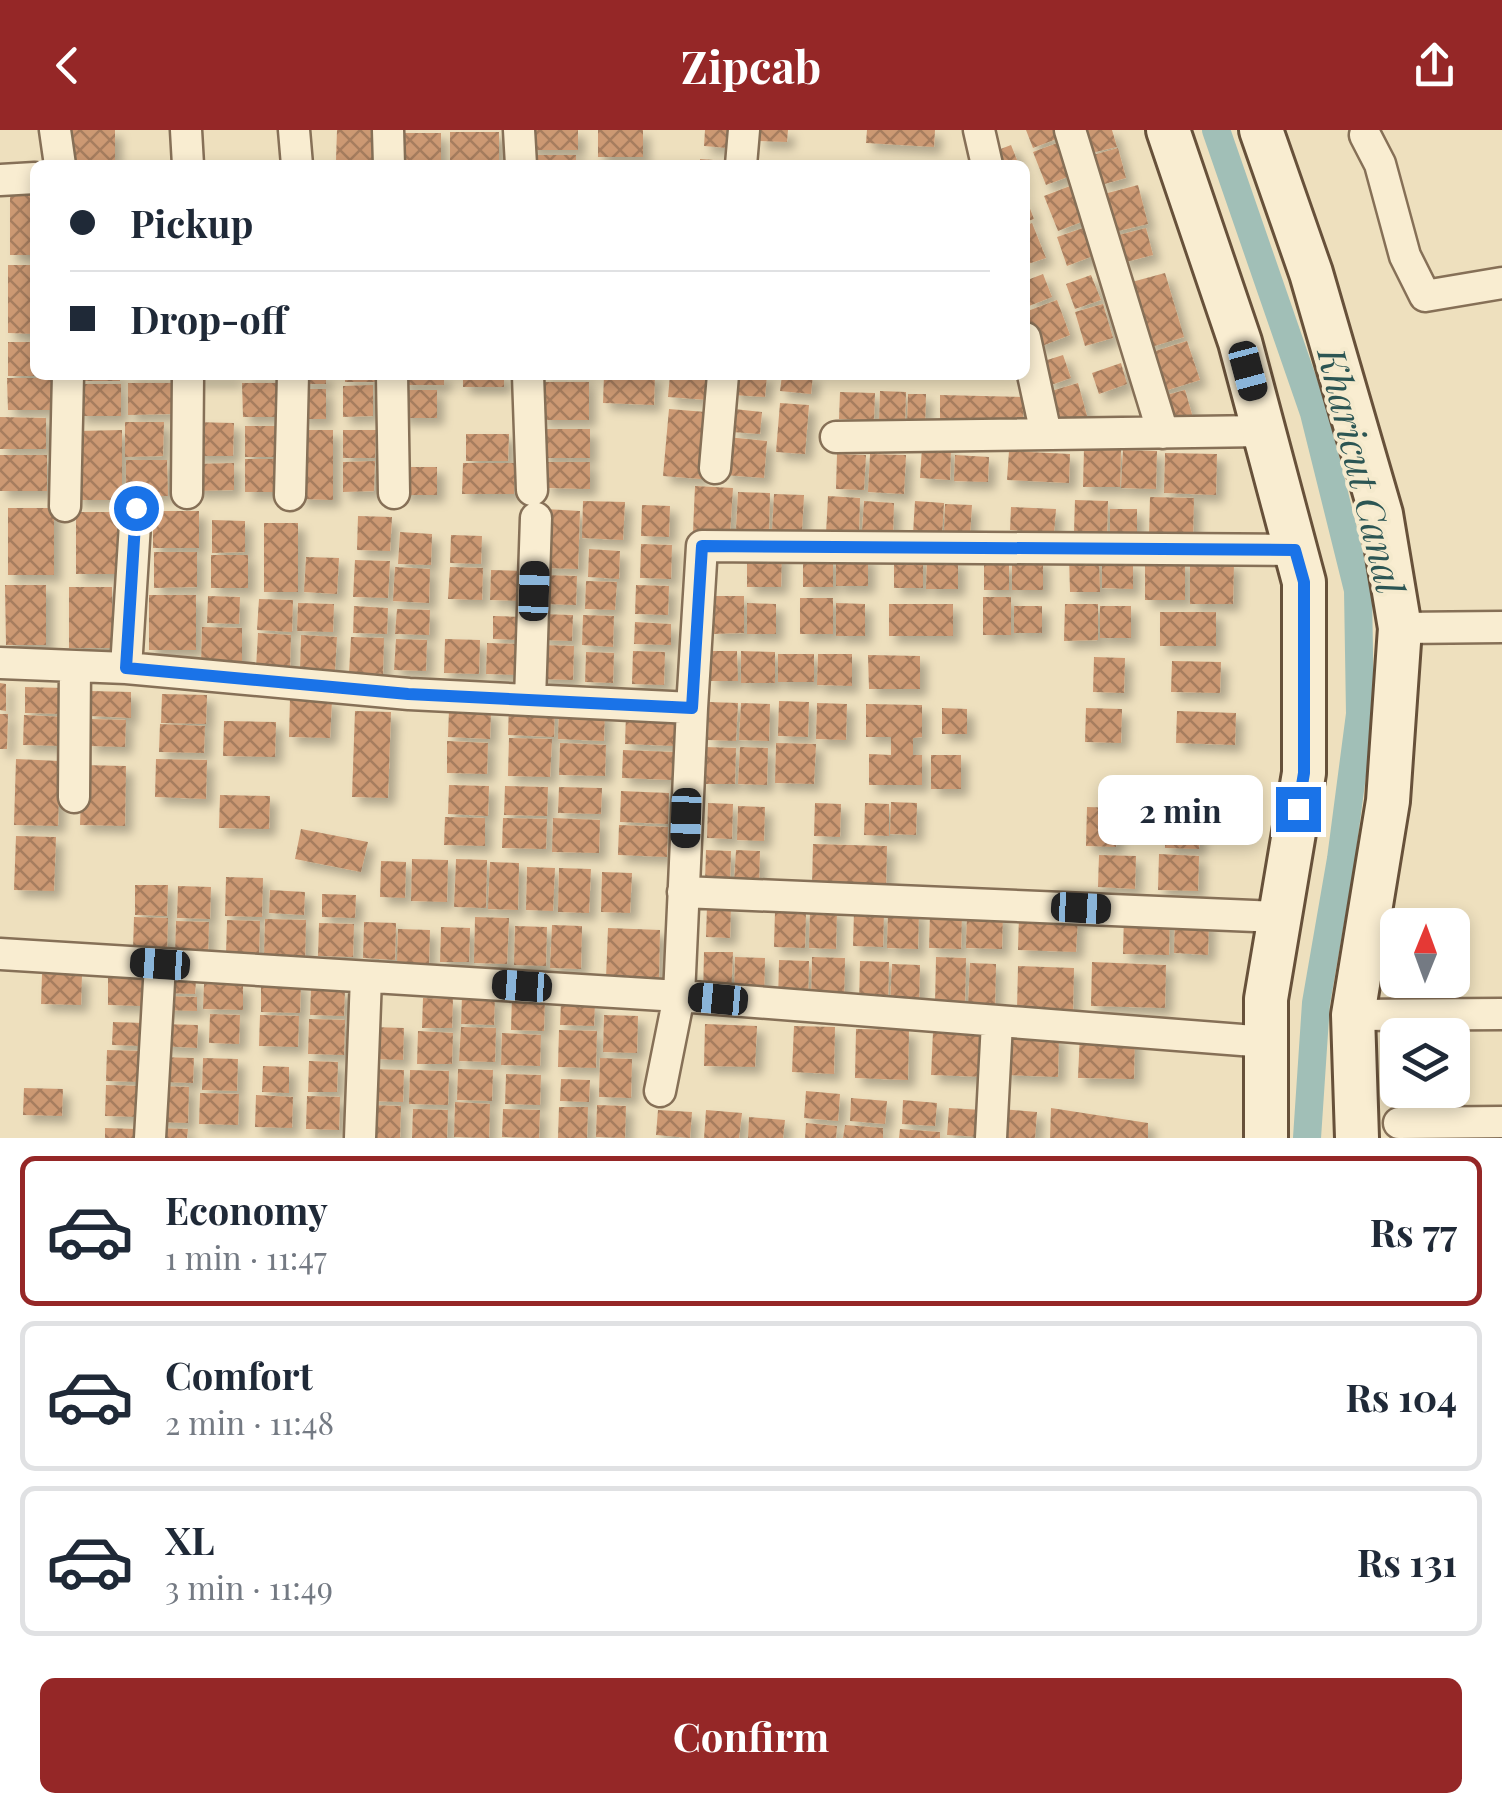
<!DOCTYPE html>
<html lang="en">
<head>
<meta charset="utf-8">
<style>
	:root { --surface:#fff; --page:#f2f2f3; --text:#1f2937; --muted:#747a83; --line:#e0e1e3; --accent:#952727 }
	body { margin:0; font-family:"Playfair Display",serif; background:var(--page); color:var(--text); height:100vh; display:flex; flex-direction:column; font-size:38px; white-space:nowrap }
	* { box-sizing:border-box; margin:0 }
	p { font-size:32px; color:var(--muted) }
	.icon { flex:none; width:55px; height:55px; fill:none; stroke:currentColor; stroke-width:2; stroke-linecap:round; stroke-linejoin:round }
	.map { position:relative; height:1008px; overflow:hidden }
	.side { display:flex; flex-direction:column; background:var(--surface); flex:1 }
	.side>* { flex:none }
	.top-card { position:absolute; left:30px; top:30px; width:1000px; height:220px; border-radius:15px; box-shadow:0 5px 15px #0003; display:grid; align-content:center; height:220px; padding:0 40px; background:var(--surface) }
	.needle { width:65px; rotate:1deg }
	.fabs { position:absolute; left:1380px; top:778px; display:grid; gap:20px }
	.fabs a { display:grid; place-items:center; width:90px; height:90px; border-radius:15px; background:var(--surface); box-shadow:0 5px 15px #0003; font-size:50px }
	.end { position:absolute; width:45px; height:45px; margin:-22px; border:12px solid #1a73e8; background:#fff; box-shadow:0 0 0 5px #fff }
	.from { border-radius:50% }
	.bubble { position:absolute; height:70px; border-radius:15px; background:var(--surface); box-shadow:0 5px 15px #0003; font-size:32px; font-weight:700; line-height:70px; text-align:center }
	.car { position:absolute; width:30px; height:60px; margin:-30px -15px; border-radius:12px; box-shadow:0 0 8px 2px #0007; background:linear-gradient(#222 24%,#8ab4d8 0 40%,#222 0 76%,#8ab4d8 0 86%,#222 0) }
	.top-card b { display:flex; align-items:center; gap:35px; height:95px; font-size:38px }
	.top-card b+b { border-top:2px solid var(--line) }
	.top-card i { width:25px; height:25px; background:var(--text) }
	ul { padding:18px 0 0; list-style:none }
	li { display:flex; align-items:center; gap:30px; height:150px; margin:0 20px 15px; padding:0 20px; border:5px solid var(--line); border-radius:15px }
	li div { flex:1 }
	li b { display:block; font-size:38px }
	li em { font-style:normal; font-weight:700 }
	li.active { border-color:var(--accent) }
	li>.icon { width:90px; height:90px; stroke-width:1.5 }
	.primary-button { display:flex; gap:20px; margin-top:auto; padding:20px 40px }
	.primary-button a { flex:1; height:115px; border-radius:15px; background:var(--accent); color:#fff; font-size:40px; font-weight:700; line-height:115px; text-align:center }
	header { display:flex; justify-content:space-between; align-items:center; height:130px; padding:0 40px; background:var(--accent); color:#fff; font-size:45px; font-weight:700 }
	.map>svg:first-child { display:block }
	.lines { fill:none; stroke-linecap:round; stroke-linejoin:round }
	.canal { stroke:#a1bfb7; stroke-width:28 }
	.building { fill:url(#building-cross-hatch); filter:url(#shadow) }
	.street-casing { stroke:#867057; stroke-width:35 }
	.secondary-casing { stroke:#67513a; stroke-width:48 }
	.street { stroke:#f9edd1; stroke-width:30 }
	.secondary { stroke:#f9edd1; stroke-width:42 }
	.route { stroke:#1a73e8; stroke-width:12 }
	.labels { text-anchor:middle; stroke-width:8; stroke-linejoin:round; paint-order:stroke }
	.water-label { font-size:38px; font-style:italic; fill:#2b5553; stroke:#f5eacd }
</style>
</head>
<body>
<header><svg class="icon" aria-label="back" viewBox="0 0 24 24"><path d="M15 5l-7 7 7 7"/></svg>Zipcab<svg class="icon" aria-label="share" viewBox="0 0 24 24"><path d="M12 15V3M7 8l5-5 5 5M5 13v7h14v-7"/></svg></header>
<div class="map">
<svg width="1502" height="1008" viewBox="0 0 1502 1008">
	<defs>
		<pattern id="building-cross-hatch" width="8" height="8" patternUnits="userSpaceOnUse" patternTransform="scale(2.5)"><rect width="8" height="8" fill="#cc9973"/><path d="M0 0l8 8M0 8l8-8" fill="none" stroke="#a67d5e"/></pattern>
		<filter id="shadow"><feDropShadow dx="7" dy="7" stdDeviation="5" flood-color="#0004"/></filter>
	</defs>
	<rect width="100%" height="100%" fill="#eee0be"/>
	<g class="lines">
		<path class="canal" d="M1216,0L1314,283L1358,460L1360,584L1341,729L1316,873L1307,1008"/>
	</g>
	<path class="building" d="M70,0H115V30H70Z
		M337,0H374V31H336Z
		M528,0H578V20H527Z
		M598,0H643V27H598Z
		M705,0H729L727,18L704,16Z
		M759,0H788L787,12L758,11Z
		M867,0H935L934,17L866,13Z
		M1026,0H1055L1059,8L1033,18Z
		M1085,0H1112L1117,17L1091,23Z
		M450,2H499V31H450Z
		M398,3H441V35H397Z
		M1060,12L1073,45L1046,55L1033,22Z
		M1011,15L1019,35H989L985,25Z
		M1118,18L1126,48L1101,55L1093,25Z
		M533,25H576V35H533Z
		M700,29L728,31V35H700Z
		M597,30H647V35H597Z
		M1138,55L1148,94L1110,103L1100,65Z
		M1070,56L1084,91L1058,101L1044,66Z
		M35,63V125H10V64Z
		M1025,66L1034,89L1025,92Z
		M1032,93L1046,128L1025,135V96Z
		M1083,98L1093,126L1067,136L1057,107Z
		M1146,98L1153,125L1122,133L1115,106Z
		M8,135H35V204L8,203Z
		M1165,143L1184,207L1148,218L1128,153Z
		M1043,144L1052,167L1029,176L1025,151Z
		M1091,145L1101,170L1075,179L1066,154Z
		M1057,170L1070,205L1037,218L1025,182Z
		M1103,174L1113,208L1085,216L1075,182Z
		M1187,211L1200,250L1155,264L1143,225Z
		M8,212H35V246H8Z
		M1063,225L1071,248L1048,256L1041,232Z
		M1121,233L1127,254L1099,264L1092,243Z
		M78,245H120V251H78Z
		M129,245H171V250H129Z
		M190,245H234L233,249H190Z
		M246,245H279V250H246Z
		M300,245H326V254H300Z
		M345,245H376V252H345Z
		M401,245H444V255H401Z
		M463,245H504V257H463Z
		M542,245H587V249H542Z
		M604,245H655L654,275L603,273Z
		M670,245H710L708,270L668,267Z
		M733,245H767L765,267L732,265Z
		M782,245H813L811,264L780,261Z
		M7,248H53L52,280H8Z
		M540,252H589V290H540Z
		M128,253H172V284L128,285Z
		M242,253H278V287H243Z
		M1078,253L1087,286L1057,295L1048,262Z
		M77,254H121V286H78Z
		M373,255V286L343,287V256Z
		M299,259H326V289H299Z
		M400,260H437V288H400Z
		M1185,260L1193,288L1168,295L1159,267Z
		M880,261L906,262L905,294L879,293Z
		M840,262L875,263L874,290L839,289Z
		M908,264H926L925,297H907Z
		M940,265L1024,267L1023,295L940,293Z
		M780,273L809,275L805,324L776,322Z
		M669,279L706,282L701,349L663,346Z
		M734,279L762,282L760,304L732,302Z
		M0,287L46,288V319H0Z
		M125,292H164L163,326L125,327Z
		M193,292L234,293L233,326H193Z
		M245,296H275L276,327H245Z
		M541,299H590V328H541Z
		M122,300V370H76V301Z
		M299,300H333V370L299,369Z
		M343,300H376L375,328H343Z
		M466,304H509L508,331H466Z
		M727,307L767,311L764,348L724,345Z
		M922,317L951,318L950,350L920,348Z
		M1084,318L1121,319L1120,357H1083Z
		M1123,320L1157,321L1156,359L1121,358Z
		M1009,321L1070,324L1069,353L1007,350Z
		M1165,323L1217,324L1216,365L1164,363Z
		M837,324L866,325L864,360L836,359Z
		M870,324L906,325L904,364L868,362Z
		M0,325H47V361H0Z
		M955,325L989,327L988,352L954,351Z
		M245,329H277V362H245Z
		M126,330H167L168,366H126Z
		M375,331L374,361L343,362V332Z
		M545,332H590V359L545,358Z
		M234,333V360L193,361V334Z
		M463,333H515L514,364H462Z
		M401,337H437V365H401Z
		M695,356L733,358L730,404L693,402Z
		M738,362L770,363L769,401L736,400Z
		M774,364L804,365L802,402L772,401Z
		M828,366L860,368L859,405L826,404Z
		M1150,367L1194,368L1193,408L1149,406Z
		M1075,370L1108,371L1107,403L1074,402Z
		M583,371L625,372L623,410L582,408Z
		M864,371L894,373L893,405L862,403Z
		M915,371L944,373L942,405L913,404Z
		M945,374L972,375L970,406L944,405Z
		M642,375L670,376L669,407L641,406Z
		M1011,377L1056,379L1054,403L1010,400Z
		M8,378H54V445H8Z
		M545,379L580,381L578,439L543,438Z
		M1110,379H1137V405L1110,404Z
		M153,381H199V418H153Z
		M76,382H119V444H76Z
		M358,386L392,387L390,421L357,420Z
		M212,390L245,391V422L212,423Z
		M264,393H298V462H264Z
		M400,402L432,404L431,435L398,434Z
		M451,405L482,406L481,434L450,433Z
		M641,414L672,415L671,449L640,448Z
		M589,419L620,421L619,449L588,447Z
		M747,421H782L781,457H747Z
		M154,422H197V457L154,458Z
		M211,425H248V458H211Z
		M836,426H868V456H836Z
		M894,426H923V458H894Z
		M1069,426H1099L1100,462H1070Z
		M306,427L339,428L337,464L304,462Z
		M803,427H833V457H803Z
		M927,429L958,430V459H926Z
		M355,430L390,431L388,468L353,467Z
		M1012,430H1043V460H1012Z
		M1145,431H1185V470H1145Z
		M1190,432L1234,433L1233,474H1190Z
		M1102,433H1133V459L1102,458Z
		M984,434H1009V460H984Z
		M395,437L430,439L429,473L393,471Z
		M450,437L483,438L482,470L448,469Z
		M491,440L526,441L525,471L490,470Z
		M543,445L577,446L576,475L542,474Z
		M586,451L617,452L615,480L585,479Z
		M5,455H46V515H6Z
		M636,455L669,456L668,485L635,484Z
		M69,457H112V518H69Z
		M149,465H196V520H149Z
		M208,466L240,467L239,494L207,493Z
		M712,466H744V503L712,504Z
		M983,467H1011V505H983Z
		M800,468H833V504H800Z
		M259,469L293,470L292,502L257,500Z
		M298,473L334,474L333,502L297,501Z
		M747,473L776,474V504H747Z
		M836,473L865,474V506H836Z
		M889,474H953V506H889Z
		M1065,474H1098V510L1064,511Z
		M354,476L388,478L387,504L353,503Z
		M1014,476H1042V503H1014Z
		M1100,476H1131V508H1100Z
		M397,479L430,480L429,505L395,504Z
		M1160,482H1216V516H1160Z
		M541,484L573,485L572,511L540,510Z
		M583,485L614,486L613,517L582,515Z
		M493,486L523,487L521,510L493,509Z
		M635,492L671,494V515L634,514Z
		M202,497L242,498V534L201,535Z
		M258,503L291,505L290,539L256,538Z
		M301,505L337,507L335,540L300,539Z
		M351,507L384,508L383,544L349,543Z
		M396,509L427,510L426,541L394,540Z
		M445,509L480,510L479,544L444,543Z
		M487,513L521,514L520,545L486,544Z
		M540,515L574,516L573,550L538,549Z
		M633,521L665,522L664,555L632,554Z
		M710,521H737L738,551H710Z
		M741,521L775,522V553H741Z
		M586,522L614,523L613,553L585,552Z
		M778,524H814V552H778Z
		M818,524H852V556L817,555Z
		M868,525L920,526V559H869Z
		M1094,527L1125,528L1124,563L1093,562Z
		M1172,531L1221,532L1220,563L1171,562Z
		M0,553L6,554V581L0,580Z
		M25,557L63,558V584L25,583Z
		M90,561L131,562V588L89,586Z
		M162,564L207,565L206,594L161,593Z
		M290,568L332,570L330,608L289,607Z
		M779,571L809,572L808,607L778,606Z
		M709,572L738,573L736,611L708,610Z
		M741,573L770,574L769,611L739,610Z
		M817,573L847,574L846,610L816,609Z
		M866,574L922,575V607L913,608V625H922V655H869V624L891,625V607H866Z
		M509,575L555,576L554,607L508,605Z
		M559,578L605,580L604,611L558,609Z
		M942,578L967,579V604H942Z
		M1086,578L1122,579L1121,613L1085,612Z
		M449,580L491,581L490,609L448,607Z
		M355,581L391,582L388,668L352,667Z
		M1177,581L1236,583L1235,615L1176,613Z
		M0,584H8L7,619H0Z
		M626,584L676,585L675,616L625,614Z
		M24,585L64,587L63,616L23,615Z
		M89,589L126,590L125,617L88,616Z
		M224,591L276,592L275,627L223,626Z
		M160,594L205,596L204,623L159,622Z
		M509,608L552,609L550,647L508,646Z
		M447,611L488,613L487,644L447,643Z
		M560,613L606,615L605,646L559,645Z
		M776,613L816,614L814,654L775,653Z
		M705,617L736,618L735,654H704Z
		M740,617L768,618L767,655L738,654Z
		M623,620L674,622L673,650L622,648Z
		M931,625H961V659H931Z
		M16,629L60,631L58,696L14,695Z
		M156,629L207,630L206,669L155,667Z
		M82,635L126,636L125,696L80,695Z
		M449,655L489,656L488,686L448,684Z
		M505,656L548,657L547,686L504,685Z
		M559,657L602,658L601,684L558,683Z
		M621,661L669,663L668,694L620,692Z
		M220,665L270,666L269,699L219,698Z
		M891,672L917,673L916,705L890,704Z
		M708,673L733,674L732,709L707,708Z
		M815,673L841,674L840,707L814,706Z
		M865,673L889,674V706L864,705Z
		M738,676L765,677L764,711L737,710Z
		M1087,677L1118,678L1116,717L1086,716Z
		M1166,678L1200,679L1199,719L1165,718Z
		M445,687L485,688V716L444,715Z
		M503,688L547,689L546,719L502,718Z
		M553,688L600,690L599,723L552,722Z
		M619,695L668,697L667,727L618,725Z
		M301,699L368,712L361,742L295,729Z
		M16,706L56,707L54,761L14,760Z
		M813,714L887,716L886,758L812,756Z
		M706,720L731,721L730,753L705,752Z
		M736,720L760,721L759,755L734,754Z
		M1159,724L1199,726L1198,761L1158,760Z
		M1099,725L1136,726L1135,759L1098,757Z
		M412,729L448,730L447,772L411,771Z
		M456,729L487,730L486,778L454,777Z
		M381,731L406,732L405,768L380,767Z
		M490,732L519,733L518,780L488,779Z
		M527,737L555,738L553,781L526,780Z
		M559,738L591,739L589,783L558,782Z
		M602,742L632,743L630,783L601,782Z
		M226,747L263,748L262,787L225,786Z
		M135,755H168L167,786L135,785Z
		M178,756L211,757L210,789L177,788Z
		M270,760L305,762L304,785L269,783Z
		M322,764L356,765L355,788L322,787Z
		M707,776H731L730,808L706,807Z
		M810,779L837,780L836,819L809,818Z
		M888,780L919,781L918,819L887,818Z
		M775,781L806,782L805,818L774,817Z
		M854,782L884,783L883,817L853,816Z
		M967,782L1003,783L1002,819L966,818Z
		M930,783L962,784L961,819L929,818Z
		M1019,785L1078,787L1076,822L1018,820Z
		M1124,785L1170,786L1169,825L1123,824Z
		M134,787L168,788L167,821L133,820Z
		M475,787L509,788L507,834L474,833Z
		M1175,788L1209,789L1208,825L1174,823Z
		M265,789L306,790L305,831L264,829Z
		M227,790L260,791L259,825L226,824Z
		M176,791L209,792L208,826L175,825Z
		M364,792L396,793L395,830L363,828Z
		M319,793L354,794L353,827L318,826Z
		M552,795L582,796L581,839L550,838Z
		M515,796L547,797L546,836L514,835Z
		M441,797L470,798L469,832H440Z
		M608,798L660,800L659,850L606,848Z
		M398,799L430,800L429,834L397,833Z
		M704,822H733L731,868H703Z
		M735,827L765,828L764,869H734Z
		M812,827L845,828L844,876L811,875Z
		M936,827L966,828L965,875L935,874Z
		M779,830L809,831L808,872L778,871Z
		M860,831L889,832L888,875L859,874Z
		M1092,832L1166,835L1165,878L1091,876Z
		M970,833L996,834L995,878L968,877Z
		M892,834L920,835L919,877L890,876Z
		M1018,836L1074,838L1073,882L1017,880Z
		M42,844L82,845L81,875L41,874Z
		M108,848L142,849L141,876L108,875Z
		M164,850L196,851L195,864L163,863Z
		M261,851L301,852L300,883L261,882Z
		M204,854L243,855V880L203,879Z
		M311,858L345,860L344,886L310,885Z
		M462,865L495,866L494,895L461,894Z
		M162,866L197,867V881L161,880Z
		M512,866L545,867L544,901L511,900Z
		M423,868L453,869L452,898H422Z
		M561,872L595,873L594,896L560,895Z
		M210,884L240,885L239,914L209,913Z
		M260,885L299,886L298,917L259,916Z
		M604,885L638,886L637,923L603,922Z
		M309,889L345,890L344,925L308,924Z
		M113,892L144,893V916L112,915Z
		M162,894L198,895L197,918L161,916Z
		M705,894L757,896L755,937L704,936Z
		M794,896L835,897L834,944L792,942Z
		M373,897L404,898L403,930L372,929Z
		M461,897L496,898L495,932L459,931Z
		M856,899L909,900L908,950L855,948Z
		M559,900L597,901L596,938L558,937Z
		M418,901L453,903L452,934H417Z
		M933,902L988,904L987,947L931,945Z
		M502,903L541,905L540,936L501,935Z
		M1005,903L1059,905L1058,947L1003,945Z
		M1080,903L1135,905L1134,949L1078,948Z
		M107,920L143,921L142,952L106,951Z
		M161,927L194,928L193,953L160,952Z
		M203,928L238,929L237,961L202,960Z
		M600,928L632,929L631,968L599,967Z
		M309,931L338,932L337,962H308Z
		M263,936L289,937V963L262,962Z
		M370,939L404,940L403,972L369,971Z
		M458,939L493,940L492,971L457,970Z
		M410,940L449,941L448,975L409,974Z
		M506,944L541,945L540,975L505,974Z
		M561,949L590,950L589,972L560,971Z
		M106,955L141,956L140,987L105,986Z
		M158,956L189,957L188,993L157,992Z
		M24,958L63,959L62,986L23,985Z
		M806,961L840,964L838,991L804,988Z
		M200,963L239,964L238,995L199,994Z
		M256,965L293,967L292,998L255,997Z
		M307,966L340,967L339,1000L306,999Z
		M851,968L887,971L885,994L850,991Z
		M903,970L937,973L935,996L902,994Z
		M455,972L490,974L489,1008L454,1007Z
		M366,975L401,976L400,1008H365Z
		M597,975L626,976L625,1008L596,1007Z
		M559,977H588L587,1008H558Z
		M949,978L982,980L980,1007L947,1005Z
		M1051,978L1148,993V1008H1050Z
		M413,979L448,980L447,1008H412Z
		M503,979L540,980L539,1008L502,1007Z
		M1002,979L1037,982L1035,1008H999Z
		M658,980L692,982L690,1008L656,1005Z
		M706,980L742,983L739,1008H704Z
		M749,987L785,990L783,1008H748Z
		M806,993L837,996L836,1008H805Z
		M845,995L883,998V1008H843Z
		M105,998L138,999V1008H105Z
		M154,998L188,999L187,1008H153Z
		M900,999L940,1002V1008H899Z"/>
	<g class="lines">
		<g class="street-casing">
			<path id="street" d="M55,0L60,35
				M186,0L188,35
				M294,0L297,35
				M388,0L389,35
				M519,0L521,35
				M979,0L987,35
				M1070,0L1163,303
				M1365,5L1380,34L1405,126L1425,166L1502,153
				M741,35L744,0
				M0,50L35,48
				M1025,208L1046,304
				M392,245L394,363
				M528,245L532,360
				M836,307L1264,301
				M715,338L723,245
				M187,363L188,245
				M290,365L293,245
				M65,376L68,245
				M1400,498L1502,497
				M0,533L126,538L409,564L692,578L679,866L1267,912
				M126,538L136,378
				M530,570L536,388
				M692,578L702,416L1295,420
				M74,667L75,537
				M683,762L1279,787
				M0,824L679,866L660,961
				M1353,885L1502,884
				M1399,993L1502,992
				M150,1008L160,834
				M360,1008L366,847
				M991,1008L997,892"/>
		</g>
		<g class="secondary-casing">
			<path id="secondary" d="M1168,0L1240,212L1304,452V643L1266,869V1008
				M1261,0L1311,143L1381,384L1400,498L1388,671L1353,885L1357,1008"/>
		</g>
		<use href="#street" class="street"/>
		<use href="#secondary" class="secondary"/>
	</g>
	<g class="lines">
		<path class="route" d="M136,378L126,538L408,564L692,578L702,416L1295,420L1304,452V643L1298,679"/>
	</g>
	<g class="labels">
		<g class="water-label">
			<text transform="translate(1360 341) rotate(76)" y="13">Kharicut Canal</text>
		</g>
	</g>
</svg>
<div class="fabs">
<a><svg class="needle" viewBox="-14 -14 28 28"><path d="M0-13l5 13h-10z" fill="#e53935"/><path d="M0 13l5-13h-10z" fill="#747a83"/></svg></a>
<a><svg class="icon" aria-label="layers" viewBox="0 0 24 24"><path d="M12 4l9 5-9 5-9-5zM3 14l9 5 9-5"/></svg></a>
</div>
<i class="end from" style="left:136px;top:378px"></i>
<i class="end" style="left:1298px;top:679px"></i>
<div class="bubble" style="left:1098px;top:645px;width:165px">2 min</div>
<i class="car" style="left:1248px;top:241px;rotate:165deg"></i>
<i class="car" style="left:534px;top:461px;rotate:2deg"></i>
<i class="car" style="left:686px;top:688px;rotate:182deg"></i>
<i class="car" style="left:1081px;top:778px;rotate:93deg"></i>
<i class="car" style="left:160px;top:834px;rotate:274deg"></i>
<i class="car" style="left:522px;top:856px;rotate:274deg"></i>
<i class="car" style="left:718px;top:869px;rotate:275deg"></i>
<div class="top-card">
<b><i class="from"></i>Pickup</b>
<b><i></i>Drop-off</b>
</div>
</div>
<section class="side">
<ul>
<li class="active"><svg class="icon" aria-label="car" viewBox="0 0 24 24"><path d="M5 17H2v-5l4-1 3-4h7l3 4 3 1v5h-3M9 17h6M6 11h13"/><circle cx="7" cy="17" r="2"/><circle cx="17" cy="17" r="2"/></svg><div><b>Economy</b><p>1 min · 11:47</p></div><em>Rs 77</em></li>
<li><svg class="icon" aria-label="car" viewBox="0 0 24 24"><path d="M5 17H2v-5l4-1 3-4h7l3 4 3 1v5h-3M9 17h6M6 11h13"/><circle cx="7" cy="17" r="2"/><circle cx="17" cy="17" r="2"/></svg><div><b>Comfort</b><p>2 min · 11:48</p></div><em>Rs 104</em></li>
<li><svg class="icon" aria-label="car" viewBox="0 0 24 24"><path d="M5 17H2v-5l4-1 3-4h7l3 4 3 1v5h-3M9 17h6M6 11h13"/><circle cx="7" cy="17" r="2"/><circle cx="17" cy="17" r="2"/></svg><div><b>XL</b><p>3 min · 11:49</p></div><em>Rs 131</em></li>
</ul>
<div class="primary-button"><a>Confirm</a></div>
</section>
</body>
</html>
